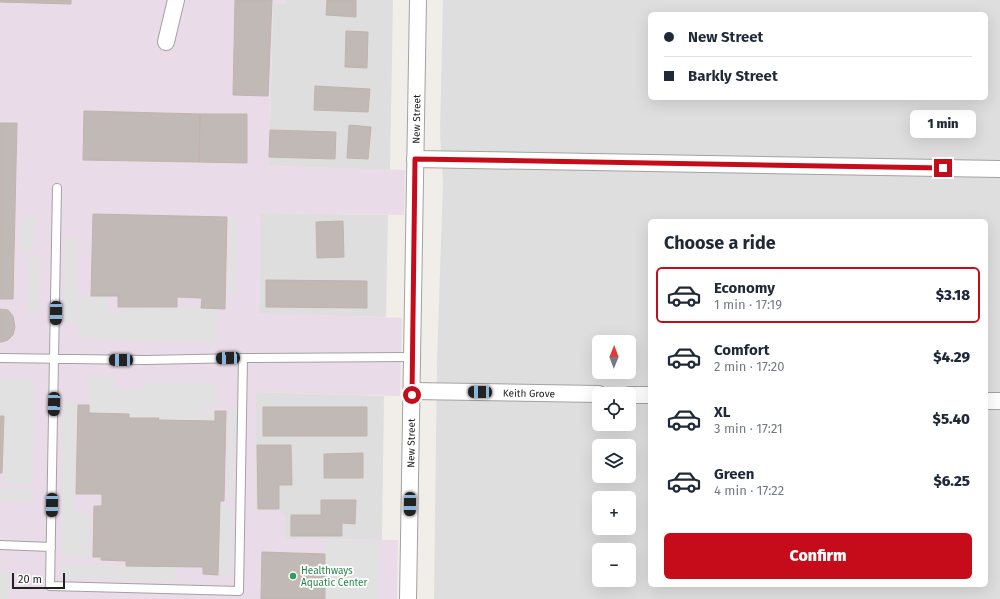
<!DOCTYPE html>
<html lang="en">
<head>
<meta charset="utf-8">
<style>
	:root { --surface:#fff; --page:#f6f6f7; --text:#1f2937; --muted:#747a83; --line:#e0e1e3; --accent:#c60c1a }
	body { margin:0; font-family:"Fira Sans",sans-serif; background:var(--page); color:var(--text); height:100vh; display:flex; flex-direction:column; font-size:15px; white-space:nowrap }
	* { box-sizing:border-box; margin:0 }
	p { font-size:13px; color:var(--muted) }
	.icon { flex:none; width:22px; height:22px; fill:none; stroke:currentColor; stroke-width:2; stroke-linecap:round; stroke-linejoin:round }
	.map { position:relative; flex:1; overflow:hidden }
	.details { position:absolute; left:648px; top:219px; width:340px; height:368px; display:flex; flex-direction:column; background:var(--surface); border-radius:6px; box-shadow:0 4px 16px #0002 }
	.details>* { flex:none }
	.hud { position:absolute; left:648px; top:12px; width:340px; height:88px; border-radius:6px; box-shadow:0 4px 16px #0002; display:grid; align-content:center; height:88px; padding:0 16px; background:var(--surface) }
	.needle { width:26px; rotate:1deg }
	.buttons { position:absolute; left:592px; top:335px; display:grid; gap:8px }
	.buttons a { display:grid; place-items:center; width:44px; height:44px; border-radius:6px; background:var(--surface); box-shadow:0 4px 16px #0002; font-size:20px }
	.scale { position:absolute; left:12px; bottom:10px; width:53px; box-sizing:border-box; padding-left:4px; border:2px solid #212121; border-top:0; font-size:11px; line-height:14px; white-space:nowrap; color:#212121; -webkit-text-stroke:3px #fff; paint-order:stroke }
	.end { position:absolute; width:18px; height:18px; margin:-9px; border:5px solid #c60c1a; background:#fff; box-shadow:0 0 0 2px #fff }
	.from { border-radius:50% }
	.bubble { position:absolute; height:28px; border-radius:6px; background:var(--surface); box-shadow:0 4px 16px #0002; font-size:13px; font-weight:800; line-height:28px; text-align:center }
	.car { position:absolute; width:12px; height:24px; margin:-12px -6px; border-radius:5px; box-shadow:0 0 3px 1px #0007; background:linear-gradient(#222 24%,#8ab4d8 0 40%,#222 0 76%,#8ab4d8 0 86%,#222 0) }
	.hud b { display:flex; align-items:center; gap:14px; height:38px; font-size:15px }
	.hud b+b { border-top:1px solid var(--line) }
	.hud i { width:10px; height:10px; background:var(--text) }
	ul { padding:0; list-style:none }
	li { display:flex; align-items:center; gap:12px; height:56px; margin:0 8px 6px; padding:0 8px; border:2px solid transparent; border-radius:6px }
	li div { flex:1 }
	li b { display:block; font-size:15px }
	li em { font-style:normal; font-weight:800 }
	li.selected { border-color:var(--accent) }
	li>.icon { width:36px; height:36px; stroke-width:1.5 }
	h2 { padding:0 16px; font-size:18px; line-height:48px }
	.cta { display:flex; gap:8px; margin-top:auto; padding:8px 16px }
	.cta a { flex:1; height:46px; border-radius:6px; background:var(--accent); color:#fff; font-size:16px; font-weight:800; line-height:46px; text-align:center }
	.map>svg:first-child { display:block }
	.residential { fill:#dfdede; fill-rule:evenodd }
	.industrial { fill:#e9dbe8 }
	.parking { fill:#e1e1e1 }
	.building { fill:#c1b9b5; stroke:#c2b3ab }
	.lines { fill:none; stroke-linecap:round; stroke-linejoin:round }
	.lane-casing { stroke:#a2a2a2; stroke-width:10 }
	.street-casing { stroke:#a2a2a2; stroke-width:18 }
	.lane { stroke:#fff; stroke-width:8 }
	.street { stroke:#fff; stroke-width:16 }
	.route { stroke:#c60c1a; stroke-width:5 }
	.leisure-dot { fill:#2e9e5b; stroke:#fff; stroke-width:1.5 }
	.labels { text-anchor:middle; stroke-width:3.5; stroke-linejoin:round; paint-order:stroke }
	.street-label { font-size:10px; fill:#212121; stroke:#fff }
	.leisure-label { font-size:10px; fill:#27864d; stroke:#fff; text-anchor:start }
</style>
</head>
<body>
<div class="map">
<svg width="1000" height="599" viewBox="0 0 1000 599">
	<rect width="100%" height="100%" fill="#f1ede8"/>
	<path class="residential" d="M285,0H393L390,170L269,166L273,4H284Z
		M443,0H1000V599H434L437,362L443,184L440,131ZM650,14H986V98H650ZM650,221H986V585H650ZM599,342H629V372H599ZM599,394H629V424H599ZM599,446H629V476H599ZM599,498H629V528H599ZM599,550H629V580H599Z
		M260,213L388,215L386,317L259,314Z
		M256,392L384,396L382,540L285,539L284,515L256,510Z"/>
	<path class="industrial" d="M0,0H285L284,4H273L269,166L405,170L404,215L260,213L259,313L402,318L400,396L256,392V510H280L285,515V539L398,540L397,599H0Z"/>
	<path class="parking" d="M23,216H37L36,224H34L33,252H19L20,223H23Z
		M230,217H237L236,293H229Z
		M65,238H78L77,323H64Z
		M28,257H40L39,313H27Z
		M79,296H107V308L110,311L125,312V307L218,308L216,343L137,342L136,340H111L78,338Z
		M89,375L115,376V389L142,390L143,383H217L216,409H202L203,413H215V421L158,420V418H129V414L89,413Z
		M0,378L34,379L33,484L4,483L2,473L4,416H0Z
		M62,402H77L75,513L91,514L90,557L61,556Z
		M229,409H236L234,498H227Z
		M0,489H31V503L0,502Z
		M220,506H233L232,575H218Z
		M326,541L381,542L379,599H325Z
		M62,564L177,567V581L62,578Z
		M0,571L9,572L8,599H0Z"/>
	<path class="building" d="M0,0H71V4L0,2Z
		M235,0H272L268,96L233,95Z
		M327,0H356V17L326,15Z
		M346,31L368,32L367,68L345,67Z
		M315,86L370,89L368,112L314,110Z
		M84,111L200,114L199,162L83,160Z
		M200,114H247V163L199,162Z
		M0,123H17L13,299H0Z
		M349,125L371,127L368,159L347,158Z
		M270,130L336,132L335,159L269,157Z
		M93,214L227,217L225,309L201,308L202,298L177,297V307H118V296H91Z
		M343,221L344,257L317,258L316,222Z
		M266,280L367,281V308L266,307Z
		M0,309L8,310L13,316L15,327L13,335L8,340L2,342H0Z
		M78,405H89V413L129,414V418H159L158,420L215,421V411H226L224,501H220L218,575L203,574V567L126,566V561L101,560V557H93L94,506H102V494H76Z
		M263,407H367V436H263Z
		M0,416H4L2,473H0Z
		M257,445H291L292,485H279V509H258Z
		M363,453V478H324V454Z
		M321,500H356L355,524L342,523V536H291V515H321Z
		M262,552L325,554V599H261Z"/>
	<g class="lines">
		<g class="lane-casing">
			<path id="lane" d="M57,188L50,586L239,591L243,358
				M0,358L146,360L243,358L412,357
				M0,545L51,547"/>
		</g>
		<g class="street-casing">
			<g id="street">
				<path d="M166,42L176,0"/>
				<path d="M415,159L1000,169"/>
				<path id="s1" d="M412,391L599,394"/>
				<path d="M629,395H650"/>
				<path d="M986,401H1000"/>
				<path id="s2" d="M408,599L418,0"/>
			</g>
		</g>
		<use href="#lane" class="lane"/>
		<use href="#street" class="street"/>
	</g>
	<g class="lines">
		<path class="route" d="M412,395L415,159L943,168"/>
	</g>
	<circle class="leisure-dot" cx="293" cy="576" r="4"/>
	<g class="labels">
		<g class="street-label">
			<text dy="4" stroke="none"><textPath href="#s2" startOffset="480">New Street</textPath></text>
			<text dy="4" stroke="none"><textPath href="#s1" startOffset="117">Keith Grove</textPath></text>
			<text dy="4" stroke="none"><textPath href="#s2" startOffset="156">New Street</textPath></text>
		</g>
		<g class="leisure-label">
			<text x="301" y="574">Healthways<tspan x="301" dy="12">Aquatic Center</tspan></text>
		</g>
	</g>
</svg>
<div class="buttons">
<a><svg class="needle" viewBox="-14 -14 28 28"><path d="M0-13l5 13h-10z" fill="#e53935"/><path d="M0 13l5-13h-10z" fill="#747a83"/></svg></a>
<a><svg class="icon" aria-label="locate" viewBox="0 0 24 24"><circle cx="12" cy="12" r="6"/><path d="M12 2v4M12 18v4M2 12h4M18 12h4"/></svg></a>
<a><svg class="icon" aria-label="layers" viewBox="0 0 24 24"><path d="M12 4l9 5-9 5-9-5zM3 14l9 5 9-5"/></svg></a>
<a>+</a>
<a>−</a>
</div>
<div class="scale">20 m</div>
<i class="end from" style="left:412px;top:395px"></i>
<i class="end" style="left:943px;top:168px"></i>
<div class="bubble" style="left:910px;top:110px;width:66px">1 min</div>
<i class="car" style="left:56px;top:313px;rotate:181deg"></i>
<i class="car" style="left:228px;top:358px;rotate:268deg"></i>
<i class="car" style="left:121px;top:360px;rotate:270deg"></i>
<i class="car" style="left:480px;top:392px;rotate:271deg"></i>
<i class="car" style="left:54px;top:404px;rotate:182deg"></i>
<i class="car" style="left:410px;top:504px;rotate:181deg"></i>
<i class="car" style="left:52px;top:505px;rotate:181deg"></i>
<div class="hud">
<b><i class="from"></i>New Street</b>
<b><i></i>Barkly Street</b>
</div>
<section class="details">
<h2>Choose a ride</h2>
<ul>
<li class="selected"><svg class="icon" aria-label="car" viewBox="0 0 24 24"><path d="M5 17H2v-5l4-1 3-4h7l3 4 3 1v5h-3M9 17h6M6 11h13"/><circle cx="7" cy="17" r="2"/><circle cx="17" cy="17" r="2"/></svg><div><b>Economy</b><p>1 min · 17:19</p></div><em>$3.18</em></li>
<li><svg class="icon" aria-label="car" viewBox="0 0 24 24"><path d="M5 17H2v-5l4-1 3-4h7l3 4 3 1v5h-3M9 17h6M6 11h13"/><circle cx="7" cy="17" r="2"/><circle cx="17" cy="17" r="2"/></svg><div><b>Comfort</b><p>2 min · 17:20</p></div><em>$4.29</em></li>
<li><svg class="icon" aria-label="car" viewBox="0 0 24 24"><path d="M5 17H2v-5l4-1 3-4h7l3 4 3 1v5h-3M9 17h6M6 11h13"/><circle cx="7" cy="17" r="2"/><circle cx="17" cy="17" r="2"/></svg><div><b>XL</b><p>3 min · 17:21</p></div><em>$5.40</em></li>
<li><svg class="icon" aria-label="car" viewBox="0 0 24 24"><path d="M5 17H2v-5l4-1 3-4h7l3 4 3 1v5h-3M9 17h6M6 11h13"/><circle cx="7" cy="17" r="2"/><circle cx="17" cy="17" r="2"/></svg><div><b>Green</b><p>4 min · 17:22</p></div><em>$6.25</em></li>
</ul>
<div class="cta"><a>Confirm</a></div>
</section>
</div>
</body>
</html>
